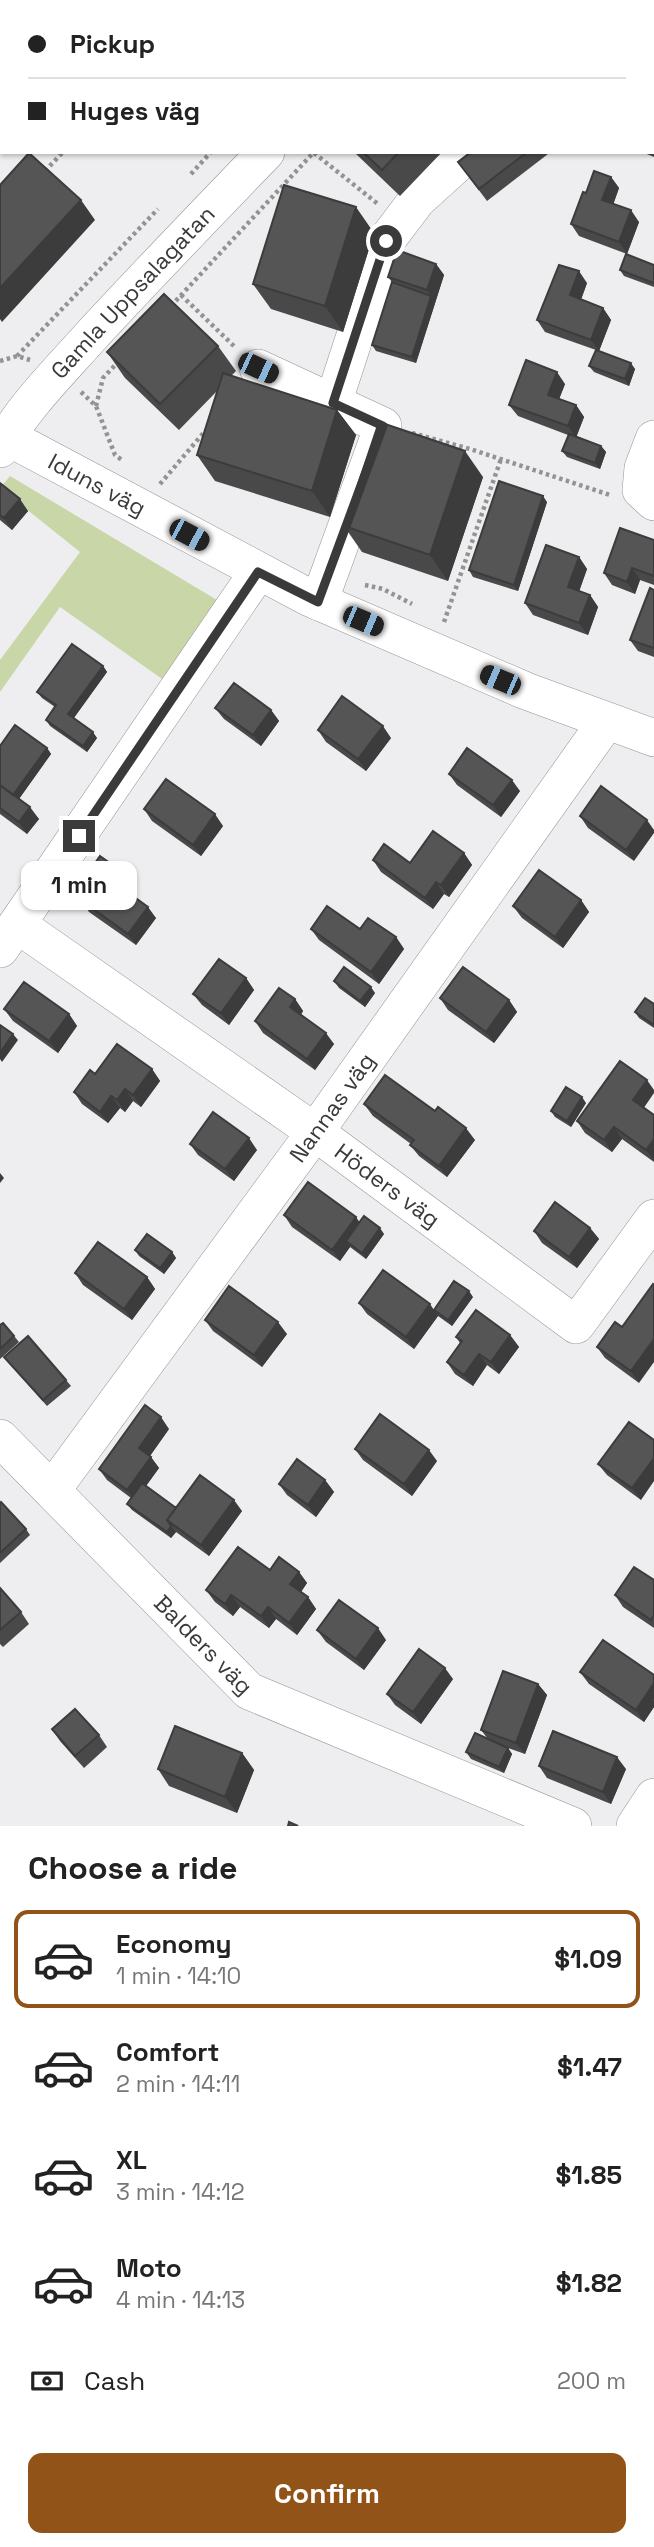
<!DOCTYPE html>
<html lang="en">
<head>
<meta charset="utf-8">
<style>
	:root { --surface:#fff; --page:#f2f2f2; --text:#222; --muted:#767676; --line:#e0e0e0; --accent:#915318 }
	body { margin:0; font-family:"Space Grotesk",sans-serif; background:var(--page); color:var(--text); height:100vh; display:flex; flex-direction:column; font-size:26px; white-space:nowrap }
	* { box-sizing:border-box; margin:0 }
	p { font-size:23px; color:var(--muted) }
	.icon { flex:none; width:38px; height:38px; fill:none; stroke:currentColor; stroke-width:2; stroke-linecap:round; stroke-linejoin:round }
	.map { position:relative; height:1826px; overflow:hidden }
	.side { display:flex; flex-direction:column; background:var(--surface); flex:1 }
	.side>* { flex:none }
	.banner { position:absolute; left:0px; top:0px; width:654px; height:154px; box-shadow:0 2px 5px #0004; display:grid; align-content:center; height:154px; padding:0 28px; background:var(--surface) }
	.end { position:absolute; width:32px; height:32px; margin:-16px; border:9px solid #3a3a3b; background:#fff; box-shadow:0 0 0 4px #fff }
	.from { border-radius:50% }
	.bubble { position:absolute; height:49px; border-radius:14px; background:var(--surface); box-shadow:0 2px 5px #0004; font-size:23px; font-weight:700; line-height:49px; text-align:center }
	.car { position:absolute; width:21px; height:42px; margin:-21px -10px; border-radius:9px; box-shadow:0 0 5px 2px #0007; background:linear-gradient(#222 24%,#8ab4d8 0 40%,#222 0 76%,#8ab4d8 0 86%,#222 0) }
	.banner b { display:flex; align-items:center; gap:24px; height:66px; font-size:26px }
	.banner b+b { border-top:2px solid var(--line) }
	.banner i { width:18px; height:18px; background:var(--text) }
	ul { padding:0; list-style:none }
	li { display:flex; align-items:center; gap:21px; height:98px; margin:0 14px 10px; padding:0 14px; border:4px solid transparent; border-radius:14px }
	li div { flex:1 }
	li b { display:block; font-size:26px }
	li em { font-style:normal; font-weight:700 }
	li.current { border-color:var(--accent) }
	li>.icon { width:63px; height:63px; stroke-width:1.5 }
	h2 { padding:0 28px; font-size:32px; line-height:84px }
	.pay { display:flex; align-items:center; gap:18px; height:77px; padding:0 28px; font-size:26px }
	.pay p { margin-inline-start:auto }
	.cta { display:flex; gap:14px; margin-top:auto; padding:14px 28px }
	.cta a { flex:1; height:80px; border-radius:14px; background:var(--accent); color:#fff; font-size:28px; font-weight:700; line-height:80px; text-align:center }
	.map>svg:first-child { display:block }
	.green { fill:#c9d7a8 }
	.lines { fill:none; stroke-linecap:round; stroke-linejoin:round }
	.minor-casing { stroke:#939495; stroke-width:38 }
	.path { stroke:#939394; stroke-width:4.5; stroke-dasharray:3.5 3.5; stroke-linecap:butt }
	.minor { stroke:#fff; stroke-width:37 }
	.wall { fill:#49494a }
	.shaded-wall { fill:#3c3c3c }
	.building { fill:#555556; stroke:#3c3c3c; stroke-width:2 }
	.route { stroke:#3a3a3b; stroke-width:9 }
	.labels { text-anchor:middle; stroke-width:7; stroke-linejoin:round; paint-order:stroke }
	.street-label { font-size:23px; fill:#3a3a3b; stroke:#fbfcfd }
</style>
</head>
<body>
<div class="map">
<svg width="654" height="1826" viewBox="0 0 654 1826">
	<rect width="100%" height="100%" fill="#eeeef0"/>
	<path class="green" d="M10,476L217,600L165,681L60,607L0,692V660L80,552L0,488Z"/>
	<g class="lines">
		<g class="minor-casing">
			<g id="minor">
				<path d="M411,2L412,0"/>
				<path d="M603,2L605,0"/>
				<path d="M258,368L383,426L319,602"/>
				<path d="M333,403L386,241L417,200L470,152"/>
				<path id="s1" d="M0,433L308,597L526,691L654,738"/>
				<path d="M654,439L643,468L641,490L654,502"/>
				<path id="s2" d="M0,449C23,407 59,372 90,337C148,274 207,213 266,152"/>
				<path id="s3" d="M18,925L315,1132L576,1325L654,1218"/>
				<path d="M0,949L258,572"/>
				<path id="s4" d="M0,1438L249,1691L573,1826"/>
				<path id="s5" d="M52,1490L315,1132L606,722"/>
				<path d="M635,1826L654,1797"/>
			</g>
		</g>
		<path class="path" d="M544,0L546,2
			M350,2L351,0
			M314,153L378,204
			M45,171L63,152
			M191,174L211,152
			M181,295L236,348
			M171,306L314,152
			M17,356L158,209
			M0,361L17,356L30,360
			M81,392L96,406L115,455L122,460
			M96,406L103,378L119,361
			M412,433L470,449L610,495
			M160,484L206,430
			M365,585L383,589L412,604
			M444,622L501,459"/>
		<use href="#minor" class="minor"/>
	</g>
	<path class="wall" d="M0,0H52L50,2H2V51L0,53Z
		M135,0H155L153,2H137Z
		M182,0H297L295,2H180Z
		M653,92L654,94V157L642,152H653Z
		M354,152H442L400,196Z
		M471,152H546L548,154L487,201L458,162Z
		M611,177L619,188L613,204L639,222L627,254L579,236L571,224L586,193Z
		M374,233L343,332L271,309L253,284Z
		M436,264L444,275L416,363L376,351L372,345L392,282L388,277Z
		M654,265V287L624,276L620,270Z
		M587,283L581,300L603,308L611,320L599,351L635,369L629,386L594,372L589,366L596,350L545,332L537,320Z
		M218,346L236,371L231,376L337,410L356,435L330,517L215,481L197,455L218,390L179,430L125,378L107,352Z
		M565,384L559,399L576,405L584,417L576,437L601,446L606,452L600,469L567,457L562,451L568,435L518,416L509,405Z
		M483,477L448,581L362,552L344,526Z
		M0,483L28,511L12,530L0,520Z
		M547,502L518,591L473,577L469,570Z
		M654,540V585L640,580L635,594L612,585L604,573Z
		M579,557L587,569L579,592L590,595L598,607L588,635L533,615L525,603Z
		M654,590V657L638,651L630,640Z
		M103,666L107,672L74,718L97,738L87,752L50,726L46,720L55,707L42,698L37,692Z
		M215,708L271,710L279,721L261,746L224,719Z
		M318,730L391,738L366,771L326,742Z
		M0,746L47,748L51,754L19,799L39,819L27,834L0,814Z
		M449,774L520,791L501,817L457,785Z
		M601,786L634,861L588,828L580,816Z
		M144,809L223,826L201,856L152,821Z
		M464,853L472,865L449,897L444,894L433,909L381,872L373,860L410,863Z
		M118,872L112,881L156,918L136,945L89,912L81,900L89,890L82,882Z
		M581,900L589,912L563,948L522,918L513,906Z
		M311,929H360L396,937L404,949L379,984L319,940Z
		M246,978L254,990L229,1025L202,1005L193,994Z
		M334,981L375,993L365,1007L339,988Z
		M440,998L509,1000L517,1012L494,1043L448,1010Z
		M295,999L303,1011L301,1015L334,1044L315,1070L263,1033L255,1021Z
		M654,1004V1028L639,1018L635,1012Z
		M4,1009L69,1014L77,1026L58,1053L13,1021Z
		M152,1069L160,1081L141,1107L133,1101L125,1112L120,1108L108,1123L82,1104L74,1092L95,1074Z
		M586,1103L571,1127L555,1117L551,1111Z
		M364,1104L475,1140L447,1177L419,1156L410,1145L411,1144L373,1116Z
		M644,1108L654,1115V1162L622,1139L612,1152L585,1133L577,1121Z
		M190,1144L257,1150L234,1181L198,1155Z
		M284,1215L356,1217L359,1223L384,1234L366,1259L350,1247L340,1261L292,1227Z
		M590,1228L599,1239L577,1268L542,1243L534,1231Z
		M135,1250L172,1252L176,1258L164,1274L139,1256Z
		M75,1273L147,1277L155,1289L132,1320L83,1285Z
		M473,1297L452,1326L438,1316L414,1349L367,1314L359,1303L434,1310Z
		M205,1320L287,1334L262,1367L213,1331Z
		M0,1325L14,1336L19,1342L0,1359Z
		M622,1327L639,1383L605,1358L597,1347Z
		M510,1335L519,1347L499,1374L487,1365L473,1386L455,1374L447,1362L460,1343L456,1337Z
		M4,1357L66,1380L71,1386L47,1406Z
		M629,1422L641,1500L607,1475L598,1464Z
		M169,1429L150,1456L159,1468L146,1486L176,1508L242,1511L209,1556L176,1532L171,1538L132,1510L127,1504L131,1498L107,1480L99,1469Z
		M355,1449L437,1461L412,1496L363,1460Z
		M325,1480L334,1492L316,1517L287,1495L279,1484Z
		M0,1503L26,1529L30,1535L0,1563Z
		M270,1570L299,1572L307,1583L301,1592L308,1597L316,1609L297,1635L276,1619L269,1628L240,1607L233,1616L215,1602L206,1590Z
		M654,1580V1628L623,1607L615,1595Z
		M0,1588L21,1612L29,1624L3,1647L0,1644Z
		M317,1630L386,1640L364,1670L326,1642Z
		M580,1672L654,1675V1707L644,1722L589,1684Z
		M453,1679L421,1724L395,1705L387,1694Z
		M538,1684L547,1695L525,1754L508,1748L512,1754L504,1773L471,1759L466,1752L488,1739L481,1730Z
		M52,1729L99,1735L107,1747L84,1768L60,1741Z
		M242,1753L254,1770L237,1813L169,1786L158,1769Z
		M539,1766L626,1769L611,1804L547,1778Z"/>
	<path class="shaded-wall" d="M573,0H585L584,2H575Z
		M653,92L654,94V114L653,118Z
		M611,177L619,188L611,211L602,200Z
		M81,200L95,220L2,322L0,319V288Z
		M356,207L374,233L343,332L325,306Z
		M631,210L639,222L627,254L619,242Z
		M436,264L444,275L416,363L412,357L431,296L427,290Z
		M579,271L587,283L578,307L570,295Z
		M603,308L611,320L599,351L591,340Z
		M631,363L635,369L629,386L625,379Z
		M557,372L565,384L556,407L548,395Z
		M576,405L584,417L576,438L568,426Z
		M337,410L356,435L330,517L312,491Z
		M601,446L606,452L600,469L595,463Z
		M465,451L483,477L448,581L430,555Z
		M543,496L547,502L518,591L514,585Z
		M20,499L28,511L12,530L4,518Z
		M579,557L587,569L576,599L568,587Z
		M632,568L640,580L635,594L627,582Z
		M590,595L598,607L588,635L579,623Z
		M103,666L107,672L72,720L68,714Z
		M271,710L279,721L261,746L253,735Z
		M383,726L391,738L366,771L358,759Z
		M93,732L97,738L87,752L83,746Z
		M47,748L51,754L16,803L11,797Z
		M512,780L520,791L501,817L493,805Z
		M30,807L39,819L27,834L19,822Z
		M215,814L223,826L201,856L193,845Z
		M647,820L654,830V833L634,861L626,850Z
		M464,853L472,865L449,897L441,885Z
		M114,866L118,872L100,898L96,892Z
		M436,882L444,894L433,909L425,898Z
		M581,900L589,912L563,948L555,937Z
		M148,907L156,918L136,945L128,934Z
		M396,937L404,949L379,984L371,972Z
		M246,978L254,990L229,1025L221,1013Z
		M371,987L375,993L365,1007L360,1001Z
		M295,999L303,1011L298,1018L290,1007Z
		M509,1000L517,1012L494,1043L486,1032Z
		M69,1014L77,1026L58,1053L49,1041Z
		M326,1033L334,1044L315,1070L307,1059Z
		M13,1034L18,1040L2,1062L0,1059V1053Z
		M152,1069L160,1081L141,1107L133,1095Z
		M647,1080L654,1090V1093L641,1112L633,1100Z
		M125,1089L133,1101L125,1112L117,1100Z
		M111,1096L120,1108L108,1123L100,1112Z
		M582,1097L586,1103L571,1127L567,1121Z
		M614,1127L622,1139L612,1152L604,1140Z
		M466,1128L475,1140L447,1177L439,1166Z
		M249,1138L257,1150L234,1181L225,1169Z
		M654,1139V1161L646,1150Z
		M0,1173L4,1178L0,1183Z
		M356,1217L364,1229L346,1241L350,1247L340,1261L332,1250Z
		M380,1228L384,1234L366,1259L362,1253Z
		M590,1228L599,1239L577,1268L569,1257Z
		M172,1252L176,1258L164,1274L160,1268Z
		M147,1277L155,1289L132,1320L124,1309Z
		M469,1291L473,1297L452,1326L448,1320Z
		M430,1304L438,1316L414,1349L406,1337Z
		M278,1322L287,1334L262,1367L254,1355Z
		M510,1335L519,1347L499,1374L491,1362Z
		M654,1339V1362L639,1383L631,1371Z
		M479,1354L487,1365L473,1386L464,1375Z
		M161,1417L169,1429L147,1460L139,1448Z
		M429,1450L437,1461L412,1496L404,1484Z
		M151,1457L159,1468L135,1501L127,1490Z
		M654,1458V1481L641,1500L632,1488Z
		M325,1480L334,1492L316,1517L308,1505Z
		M234,1500L242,1511L209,1556L201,1545Z
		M171,1526L176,1532L171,1538L167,1532Z
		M299,1572L307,1583L298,1596L290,1584Z
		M231,1595L240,1607L233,1616L225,1604Z
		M308,1597L316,1609L297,1635L289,1623Z
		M268,1607L276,1619L269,1628L261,1616Z
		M378,1628L386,1640L364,1670L356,1659Z
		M445,1668L453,1679L421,1724L413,1712Z
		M654,1683V1700L652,1698L654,1702V1707L644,1722L636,1710Z
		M538,1684L547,1695L525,1754L516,1743Z
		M508,1748L512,1754L504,1773L499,1767Z
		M242,1753L254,1770L237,1813L225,1797Z
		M617,1757L626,1769L611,1804L603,1792Z"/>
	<path class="building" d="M0,0H24L22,2H2V23L0,25Z
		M57,0H94L96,2H56Z
		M182,0H263L261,2H180Z
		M455,0H536L538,2H453Z
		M654,19V36H653V22Z
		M2,58V123L0,122V60Z
		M653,114H654V148H653Z
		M363,152H399L382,170Z
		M471,152H527L479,189L458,162Z
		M29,153L81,200L0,288V185Z
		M594,171L611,177L602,200L631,210L619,242L571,224L583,192L586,193Z
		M284,185L356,207L325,306L253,284Z
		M397,250L436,264L427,290L388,277Z
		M626,254L654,265V283L620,270Z
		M559,265L579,271L570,295L603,308L591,340L537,320Z
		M392,282L431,296L412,357L372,345Z
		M164,294L218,346L160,404L107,352Z
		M596,350L631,363L625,379L589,366Z
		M526,360L557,372L548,395L576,405L568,426L509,405Z
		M223,373L337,410L312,491L197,455Z
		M379,422L465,451L430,555L344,526Z
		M569,434L601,446L595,463L562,451Z
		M499,481L543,496L514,585L469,570Z
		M0,483L20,499L4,518L0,515Z
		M620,528L654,540V576L632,568L627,582L604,573Z
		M546,545L579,557L568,587L590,595L579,623L525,603Z
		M650,588L654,590V648L630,640Z
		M72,644L103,666L68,714L93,732L83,746L46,720L56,705L37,692Z
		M234,683L271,710L253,735L215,708Z
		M342,696L383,726L358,759L318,730Z
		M15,725L47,748L13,795L0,785V746Z
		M467,748L512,780L493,805L449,774Z
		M166,779L215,814L193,845L144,809Z
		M0,785L30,807L19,822L0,808Z
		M601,786L647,820L626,850L580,816Z
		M433,831L464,853L441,885L436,882L425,898L373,860L384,844L410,863Z
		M100,856L114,866L106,877L101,873L90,888L82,882Z
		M539,870L581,900L555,937L513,906Z
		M101,873L148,907L128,934L81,900Z
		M327,906L360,929L368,918L396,937L371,972L311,929Z
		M219,959L246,978L221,1013L193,994Z
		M344,967L371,987L360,1001L334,981Z
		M463,967L509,1000L486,1032L440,998Z
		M24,982L69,1014L49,1041L4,1009Z
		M279,988L295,999L290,1007L326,1033L307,1059L255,1021Z
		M645,998L654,1004V1025L635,1012Z
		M0,1025L13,1034L0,1053Z
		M117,1044L152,1069L133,1095L125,1089L117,1100L111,1096L100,1112L74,1092L90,1070L95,1074Z
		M620,1061L647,1080L633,1100L654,1115V1139L646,1150L614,1127L604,1140L577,1121Z
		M385,1075L435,1111L438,1107L466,1128L439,1166L410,1145L414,1140L364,1104Z
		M566,1087L582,1097L567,1121L551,1111Z
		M213,1112L249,1138L225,1169L190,1144Z
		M308,1182L356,1217L332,1250L284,1215Z
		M555,1202L590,1228L569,1257L534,1231Z
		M364,1216L380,1228L362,1253L346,1241Z
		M147,1234L172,1252L160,1268L135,1250Z
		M98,1242L147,1277L124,1309L75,1273Z
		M383,1270L430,1304L406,1337L359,1303Z
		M454,1281L469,1291L448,1320L434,1310Z
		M653,1284L654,1285V1339L631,1371L597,1347L615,1322L622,1327Z
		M229,1286L278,1322L254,1355L205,1320Z
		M476,1310L510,1335L491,1362L479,1354L464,1375L447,1362L462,1341L456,1337Z
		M3,1323L14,1336L0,1349V1325Z
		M28,1336L66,1380L43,1400L4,1357Z
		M145,1405L161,1417L139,1448L151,1457L127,1490L99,1469Z
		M380,1414L429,1450L404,1484L355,1449Z
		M629,1422L654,1440V1458L632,1488L598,1464Z
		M297,1459L325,1480L308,1505L279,1484Z
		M200,1475L234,1500L201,1545L167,1520Z
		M142,1483L176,1508L167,1520L171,1526L167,1532L127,1504Z
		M1,1502L26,1529L0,1553V1503Z
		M238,1547L270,1570L279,1557L299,1572L290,1584L308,1597L289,1623L268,1607L261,1616L231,1595L225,1604L206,1590Z
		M634,1567L654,1580V1615L651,1620L615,1595Z
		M0,1588L21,1612L0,1630Z
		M339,1600L378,1628L356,1659L317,1630Z
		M603,1640L654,1675V1683L636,1710L580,1672Z
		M419,1649L445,1668L413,1712L387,1694Z
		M503,1671L538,1684L516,1743L481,1730Z
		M75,1709L99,1735L75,1756L52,1729Z
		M175,1726L242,1753L225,1797L158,1769Z
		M553,1731L617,1757L603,1792L539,1766Z
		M475,1733L508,1748L499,1767L466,1752Z
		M289,1822L298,1826H288Z"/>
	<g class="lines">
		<path class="route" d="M79,836L258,572L318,602L383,426L333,403L386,241"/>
	</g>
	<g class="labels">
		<g class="street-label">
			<text dy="8" stroke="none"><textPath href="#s2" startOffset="206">Gamla Uppsalagatan</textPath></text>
			<text dy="8" stroke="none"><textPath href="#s1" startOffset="110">Iduns väg</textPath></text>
			<text dy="8" stroke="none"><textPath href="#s5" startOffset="474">Nannas väg</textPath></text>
			<text dy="8" stroke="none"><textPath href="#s3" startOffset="452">Höders väg</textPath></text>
			<text dy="8" stroke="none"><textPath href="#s4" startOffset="290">Balders väg</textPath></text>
		</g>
	</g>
</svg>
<i class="end from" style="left:386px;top:241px"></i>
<i class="end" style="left:79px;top:836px"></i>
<div class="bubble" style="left:21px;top:861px;width:116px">1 min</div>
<i class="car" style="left:258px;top:368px;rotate:115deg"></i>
<i class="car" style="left:189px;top:535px;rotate:118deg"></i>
<i class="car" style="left:363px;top:621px;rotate:113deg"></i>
<i class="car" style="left:500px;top:680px;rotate:293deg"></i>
<div class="banner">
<b><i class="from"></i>Pickup</b>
<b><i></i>Huges väg</b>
</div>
</div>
<section class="side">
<h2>Choose a ride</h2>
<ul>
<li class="current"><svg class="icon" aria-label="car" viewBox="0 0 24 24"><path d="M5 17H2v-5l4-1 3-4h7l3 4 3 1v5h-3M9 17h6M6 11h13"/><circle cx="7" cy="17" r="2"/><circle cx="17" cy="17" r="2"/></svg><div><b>Economy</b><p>1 min · 14:10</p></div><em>$1.09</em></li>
<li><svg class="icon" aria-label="car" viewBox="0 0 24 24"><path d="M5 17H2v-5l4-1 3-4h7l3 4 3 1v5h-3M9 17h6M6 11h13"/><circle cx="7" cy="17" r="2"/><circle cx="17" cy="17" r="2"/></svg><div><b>Comfort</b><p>2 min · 14:11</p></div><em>$1.47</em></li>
<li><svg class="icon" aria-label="car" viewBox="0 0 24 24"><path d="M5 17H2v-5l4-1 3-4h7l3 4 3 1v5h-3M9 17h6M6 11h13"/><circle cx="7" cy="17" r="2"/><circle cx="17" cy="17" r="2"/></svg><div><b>XL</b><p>3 min · 14:12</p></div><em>$1.85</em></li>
<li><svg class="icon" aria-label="car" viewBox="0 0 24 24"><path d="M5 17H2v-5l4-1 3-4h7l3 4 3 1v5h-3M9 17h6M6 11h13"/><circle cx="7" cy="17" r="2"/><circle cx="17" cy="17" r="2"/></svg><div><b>Moto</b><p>4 min · 14:13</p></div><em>$1.82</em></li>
</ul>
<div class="pay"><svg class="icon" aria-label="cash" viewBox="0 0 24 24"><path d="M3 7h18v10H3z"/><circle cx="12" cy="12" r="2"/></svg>Cash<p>200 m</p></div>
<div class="cta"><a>Confirm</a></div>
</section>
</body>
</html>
